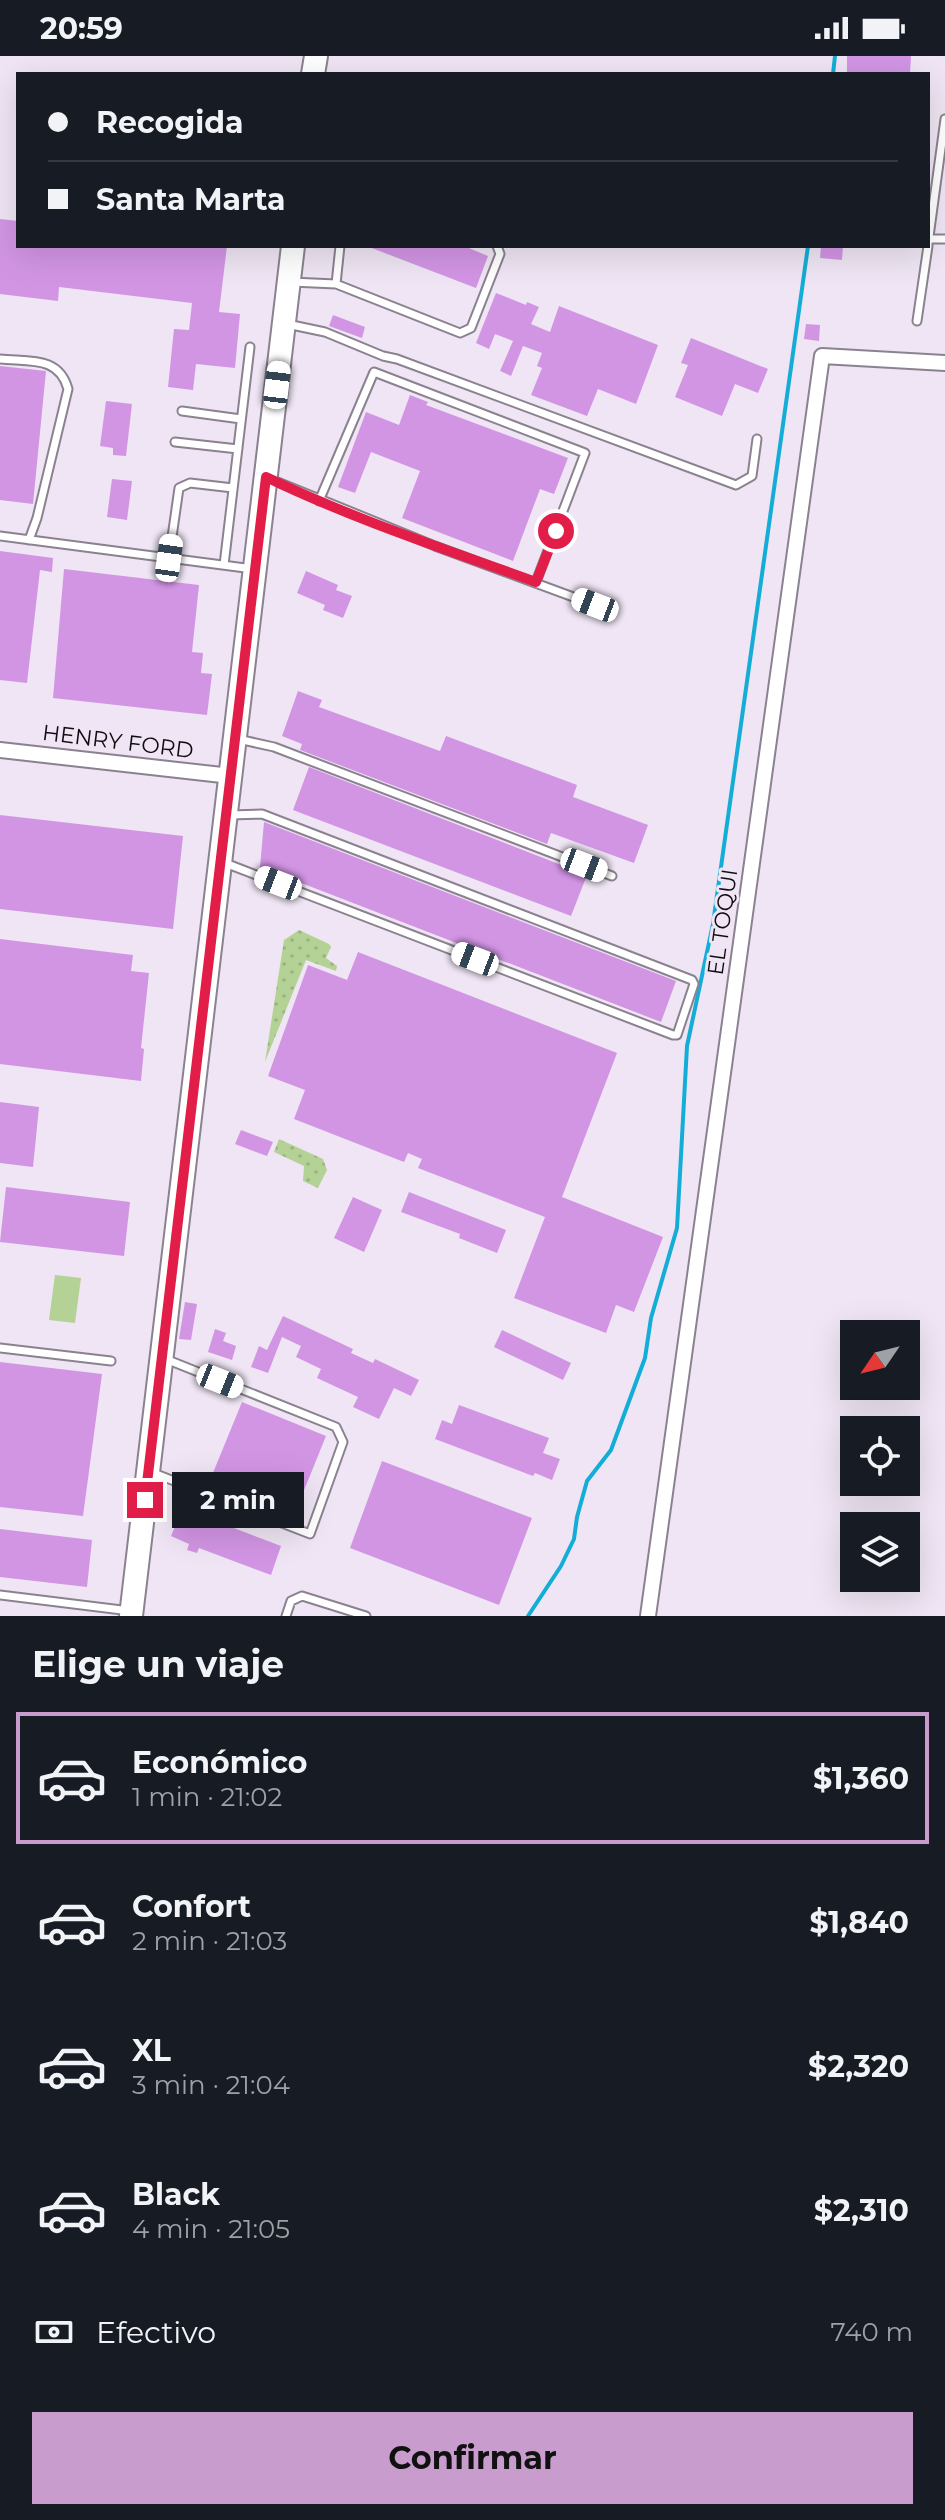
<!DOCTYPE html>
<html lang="es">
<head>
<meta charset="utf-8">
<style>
	:root { --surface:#171b24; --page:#242831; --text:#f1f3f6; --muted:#9ea1a6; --line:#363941; --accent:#c89dcd }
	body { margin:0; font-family:Montserrat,sans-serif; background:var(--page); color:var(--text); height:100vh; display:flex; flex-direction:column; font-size:30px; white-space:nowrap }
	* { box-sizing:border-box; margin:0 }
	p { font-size:26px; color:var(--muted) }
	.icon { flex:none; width:44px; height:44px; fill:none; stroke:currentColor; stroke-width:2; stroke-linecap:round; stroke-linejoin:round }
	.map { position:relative; height:1560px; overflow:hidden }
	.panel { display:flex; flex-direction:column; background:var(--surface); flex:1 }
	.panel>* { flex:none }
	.guide { position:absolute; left:16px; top:16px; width:914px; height:176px; border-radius:0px; box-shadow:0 8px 32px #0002; display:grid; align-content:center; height:176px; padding:0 32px; background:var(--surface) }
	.needle { width:52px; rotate:235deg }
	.controls { position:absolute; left:840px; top:1264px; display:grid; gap:16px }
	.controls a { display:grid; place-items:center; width:80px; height:80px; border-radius:0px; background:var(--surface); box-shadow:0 8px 32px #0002; font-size:40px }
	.end { position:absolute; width:36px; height:36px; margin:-18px; border:10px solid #e11d48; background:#fff; box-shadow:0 0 0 4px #fff }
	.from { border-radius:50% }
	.bubble { position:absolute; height:56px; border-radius:0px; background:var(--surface); box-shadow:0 8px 32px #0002; font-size:26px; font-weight:700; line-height:56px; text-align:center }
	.car { position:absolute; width:24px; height:48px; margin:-24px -12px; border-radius:10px; box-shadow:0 0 6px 2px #0007; background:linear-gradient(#fff 24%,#345 0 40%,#fff 0 76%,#345 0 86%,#fff 0) }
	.guide b { display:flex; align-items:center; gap:28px; height:76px; font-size:30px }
	.guide b+b { border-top:2px solid var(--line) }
	.guide i { width:20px; height:20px; background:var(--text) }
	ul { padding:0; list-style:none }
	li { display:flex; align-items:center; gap:24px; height:132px; margin:0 16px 12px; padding:0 16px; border:4px solid transparent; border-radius:0px }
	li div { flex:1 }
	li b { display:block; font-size:30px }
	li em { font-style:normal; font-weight:700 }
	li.current { border-color:var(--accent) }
	li>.icon { width:72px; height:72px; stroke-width:1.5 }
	h2 { padding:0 32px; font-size:36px; line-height:96px }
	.pay { display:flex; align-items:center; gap:20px; height:88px; padding:0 32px; font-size:30px }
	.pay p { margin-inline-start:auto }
	.cta { display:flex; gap:16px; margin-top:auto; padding:16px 32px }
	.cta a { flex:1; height:92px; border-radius:0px; background:var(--accent); color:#111; font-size:32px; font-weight:700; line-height:92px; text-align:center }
	.status { display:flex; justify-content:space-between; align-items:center; height:56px; padding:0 40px; background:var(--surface); direction:ltr }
	.status svg { height:22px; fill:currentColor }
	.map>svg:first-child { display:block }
	.grass { fill:url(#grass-dots) }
	.garden { fill:#b4d295 }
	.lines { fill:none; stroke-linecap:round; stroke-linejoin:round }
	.stream { stroke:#13add7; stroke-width:4 }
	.building { fill:#d295e4 }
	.service-casing { stroke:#8b828f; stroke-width:11 }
	.minor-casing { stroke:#8b828f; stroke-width:18 }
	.primary-casing { stroke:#8b828f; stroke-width:26 }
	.service { stroke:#fff; stroke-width:7 }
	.minor { stroke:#fff; stroke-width:14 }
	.primary { stroke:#fff; stroke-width:22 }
	.route { stroke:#e11d48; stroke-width:10 }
	.labels { text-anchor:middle; stroke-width:6; stroke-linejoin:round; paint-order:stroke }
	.street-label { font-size:22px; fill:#100c11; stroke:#efe5f4 }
</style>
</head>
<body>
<div class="status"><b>20:59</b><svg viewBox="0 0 49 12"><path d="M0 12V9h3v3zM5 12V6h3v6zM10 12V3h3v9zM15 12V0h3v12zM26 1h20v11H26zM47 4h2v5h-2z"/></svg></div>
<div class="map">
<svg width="945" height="1560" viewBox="0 0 945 1560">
	<defs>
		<pattern id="grass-dots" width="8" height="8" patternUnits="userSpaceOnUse" patternTransform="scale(2)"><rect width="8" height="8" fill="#b4d295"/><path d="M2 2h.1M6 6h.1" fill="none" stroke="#9ab37f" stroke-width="1.8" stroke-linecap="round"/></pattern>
	</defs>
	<rect width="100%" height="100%" fill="#efe5f4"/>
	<path class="grass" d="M299,874L329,888L331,891L326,902L337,910L336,915L306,904L265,1006L284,884Z
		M279,1083L323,1103L327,1114L318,1132L303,1125L304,1110L274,1096Z"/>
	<path class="garden" d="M55,1219L81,1222L75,1267L49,1264Z"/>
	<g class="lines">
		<path class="stream" d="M833,18L835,0
			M528,1560L561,1510L574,1483L577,1461L587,1425L611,1394L645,1302L651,1262L677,1172L687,990L713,868L808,190"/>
	</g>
	<path class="building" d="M847,0H911L910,18H847Z
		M0,163L18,165V190H227L219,256L240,258L235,312L196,308L193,334L168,331L174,273L189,274L192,247L59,231L58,245L0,238Z
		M464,190L488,200L476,232L369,191Z
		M821,190H843L842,204L820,202Z
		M496,237L526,249L527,246L539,251L531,268L550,276L559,250L658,289L636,348L598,333L587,360L531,339L542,312L537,310L542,297L523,290L511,320L500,315L513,285L495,278L489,293L476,287Z
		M333,259L365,271L362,282L329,270Z
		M806,268L820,269L819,285L804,283Z
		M691,282L768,313L758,337L735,328L722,360L675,341L688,309L681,307Z
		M0,310L46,315L33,448L0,444Z
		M410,339L428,346L426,349L568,402L554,438L540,433L513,505L402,462L420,415L371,396L355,437L338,431L366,356L399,369Z
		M106,345L132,348L126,400L113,399V392L100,390Z
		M112,423L132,425L127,464L107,461Z
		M0,495L53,502L52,516L40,514L27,627L0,624Z
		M64,513L199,529L192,596L203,597L201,617L212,618L207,659L53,642Z
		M306,515L338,529L336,534L352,540L343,562L323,554L325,549L297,537Z
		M298,635L322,644L319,651L440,695L446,680L577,729L573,741L648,769L634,807L551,777L547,788L300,694L302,688L282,680Z
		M309,711L587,819L571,860L293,754Z
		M0,759L183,780L173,873L0,853Z
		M264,766L676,925L661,966L260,811Z
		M0,883L133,899L131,915L149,917L141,992L144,993L141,1025L0,1008Z
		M358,896L617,997L562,1141L663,1181L634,1256L616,1249L606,1277L514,1242L545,1161L418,1112L422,1103L408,1097L404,1106L294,1063L305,1034L268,1020L308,909L347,924Z
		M0,1046L39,1051L33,1111L0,1107Z
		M241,1074L273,1086L267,1100L235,1088Z
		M6,1131L130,1146L124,1200L0,1186Z
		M409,1136L506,1174L497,1197L459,1182L460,1178L401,1156Z
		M353,1141L382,1154L364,1196L334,1182Z
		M185,1246L197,1248L191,1284L179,1283Z
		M283,1260L353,1293L351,1297L373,1307L375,1303L419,1324L411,1340L394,1332L379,1363L353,1351L358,1341L317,1322L321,1313L296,1301L301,1290L282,1281L268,1317L251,1311L259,1290L267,1294Z
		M215,1273L226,1277L223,1285L236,1290L232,1304L208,1296Z
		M502,1274L571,1307L563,1324L494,1291Z
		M0,1306L102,1318L83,1460L0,1451Z
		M242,1346L326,1380L292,1464L208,1429Z
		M459,1349L549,1382L543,1397L560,1403L552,1424L535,1417L533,1420L435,1383L442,1364L452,1368Z
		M382,1405L532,1462L499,1549L350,1492Z
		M200,1459L281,1490L271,1519L199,1492L197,1497L187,1494L189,1488L171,1480L178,1463L196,1470Z
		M0,1473L92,1484L87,1531L0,1521Z"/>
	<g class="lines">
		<g class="service-casing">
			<path id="service" d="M929,183H945
				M928,188L945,63
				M291,226L336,228L460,277L471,272L500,198L497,190
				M336,228L340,190
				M917,265L928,190
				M287,268L325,276L383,300L397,303L736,429L752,420L757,383
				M0,303C30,306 59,300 68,333L37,462L29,484
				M182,355L241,363
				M175,386L238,393
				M268,422L435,490L595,549
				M319,445L374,316L585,397L536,526
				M0,480L253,513
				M169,502L179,432L190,427L233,432
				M224,509L250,291
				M238,683L274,691L612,820
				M225,807L673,979H677L694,928L692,924L262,758L229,759
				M0,1292L111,1305
				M151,1416L310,1478L343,1386L336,1371L163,1302
				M0,1539L130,1555
				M286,1560L291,1545L302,1540L366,1560"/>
		</g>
		<g class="minor-casing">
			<path id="minor" d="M0,694L231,720
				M648,1560L822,300L945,307"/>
		</g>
		<g class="primary-casing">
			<path id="primary" d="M313,18L316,0
				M131,1560L293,190"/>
		</g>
		<use href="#service" class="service"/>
		<use href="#minor" class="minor"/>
		<use href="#primary" class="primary"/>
	</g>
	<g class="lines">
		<path class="route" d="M145,1444L266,421C353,463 445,493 536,526L556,475"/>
	</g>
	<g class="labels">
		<g class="street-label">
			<text transform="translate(118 685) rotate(7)" y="8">HENRY FORD</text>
			<text transform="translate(722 866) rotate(-82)" y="8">EL TOQUI</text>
		</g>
	</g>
</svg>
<div class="controls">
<a><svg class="needle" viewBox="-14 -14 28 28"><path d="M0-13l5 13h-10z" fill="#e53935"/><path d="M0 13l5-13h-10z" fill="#9ea1a6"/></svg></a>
<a><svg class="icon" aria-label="locate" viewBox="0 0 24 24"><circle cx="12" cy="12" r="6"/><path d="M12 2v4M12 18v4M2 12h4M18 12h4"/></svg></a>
<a><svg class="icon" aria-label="layers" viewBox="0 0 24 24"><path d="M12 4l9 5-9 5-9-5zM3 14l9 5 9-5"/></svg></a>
</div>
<i class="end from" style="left:556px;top:475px"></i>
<i class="end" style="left:145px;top:1444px"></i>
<div class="bubble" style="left:172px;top:1416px;width:132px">2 min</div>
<i class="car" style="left:277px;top:329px;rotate:7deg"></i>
<i class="car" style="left:169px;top:502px;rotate:8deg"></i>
<i class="car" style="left:595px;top:549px;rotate:291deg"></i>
<i class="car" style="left:584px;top:809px;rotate:111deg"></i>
<i class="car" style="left:278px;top:827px;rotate:291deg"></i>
<i class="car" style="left:475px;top:903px;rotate:291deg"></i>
<i class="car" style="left:220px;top:1325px;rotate:112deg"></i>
<div class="guide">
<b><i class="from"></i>Recogida</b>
<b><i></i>Santa Marta</b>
</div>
</div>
<section class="panel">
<h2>Elige un viaje</h2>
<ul>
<li class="current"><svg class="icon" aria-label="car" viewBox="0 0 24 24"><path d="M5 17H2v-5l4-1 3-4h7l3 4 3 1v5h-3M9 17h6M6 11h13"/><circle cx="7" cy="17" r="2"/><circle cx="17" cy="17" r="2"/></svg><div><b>Económico</b><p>1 min · 21:02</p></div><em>$1,360</em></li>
<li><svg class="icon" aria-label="car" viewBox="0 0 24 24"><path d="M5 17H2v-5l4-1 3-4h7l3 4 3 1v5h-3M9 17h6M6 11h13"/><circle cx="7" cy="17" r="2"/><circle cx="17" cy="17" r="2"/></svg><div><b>Confort</b><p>2 min · 21:03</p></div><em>$1,840</em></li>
<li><svg class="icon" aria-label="car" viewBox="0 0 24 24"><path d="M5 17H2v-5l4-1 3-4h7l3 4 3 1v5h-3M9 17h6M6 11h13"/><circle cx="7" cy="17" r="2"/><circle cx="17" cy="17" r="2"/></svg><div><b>XL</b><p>3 min · 21:04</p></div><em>$2,320</em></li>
<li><svg class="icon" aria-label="car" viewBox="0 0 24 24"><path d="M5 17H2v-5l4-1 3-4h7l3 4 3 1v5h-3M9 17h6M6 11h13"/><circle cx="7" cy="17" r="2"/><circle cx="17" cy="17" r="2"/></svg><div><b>Black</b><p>4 min · 21:05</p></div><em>$2,310</em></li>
</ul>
<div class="pay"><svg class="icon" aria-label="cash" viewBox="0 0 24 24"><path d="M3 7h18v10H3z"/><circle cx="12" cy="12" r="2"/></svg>Efectivo<p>740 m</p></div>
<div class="cta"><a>Confirmar</a></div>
</section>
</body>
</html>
